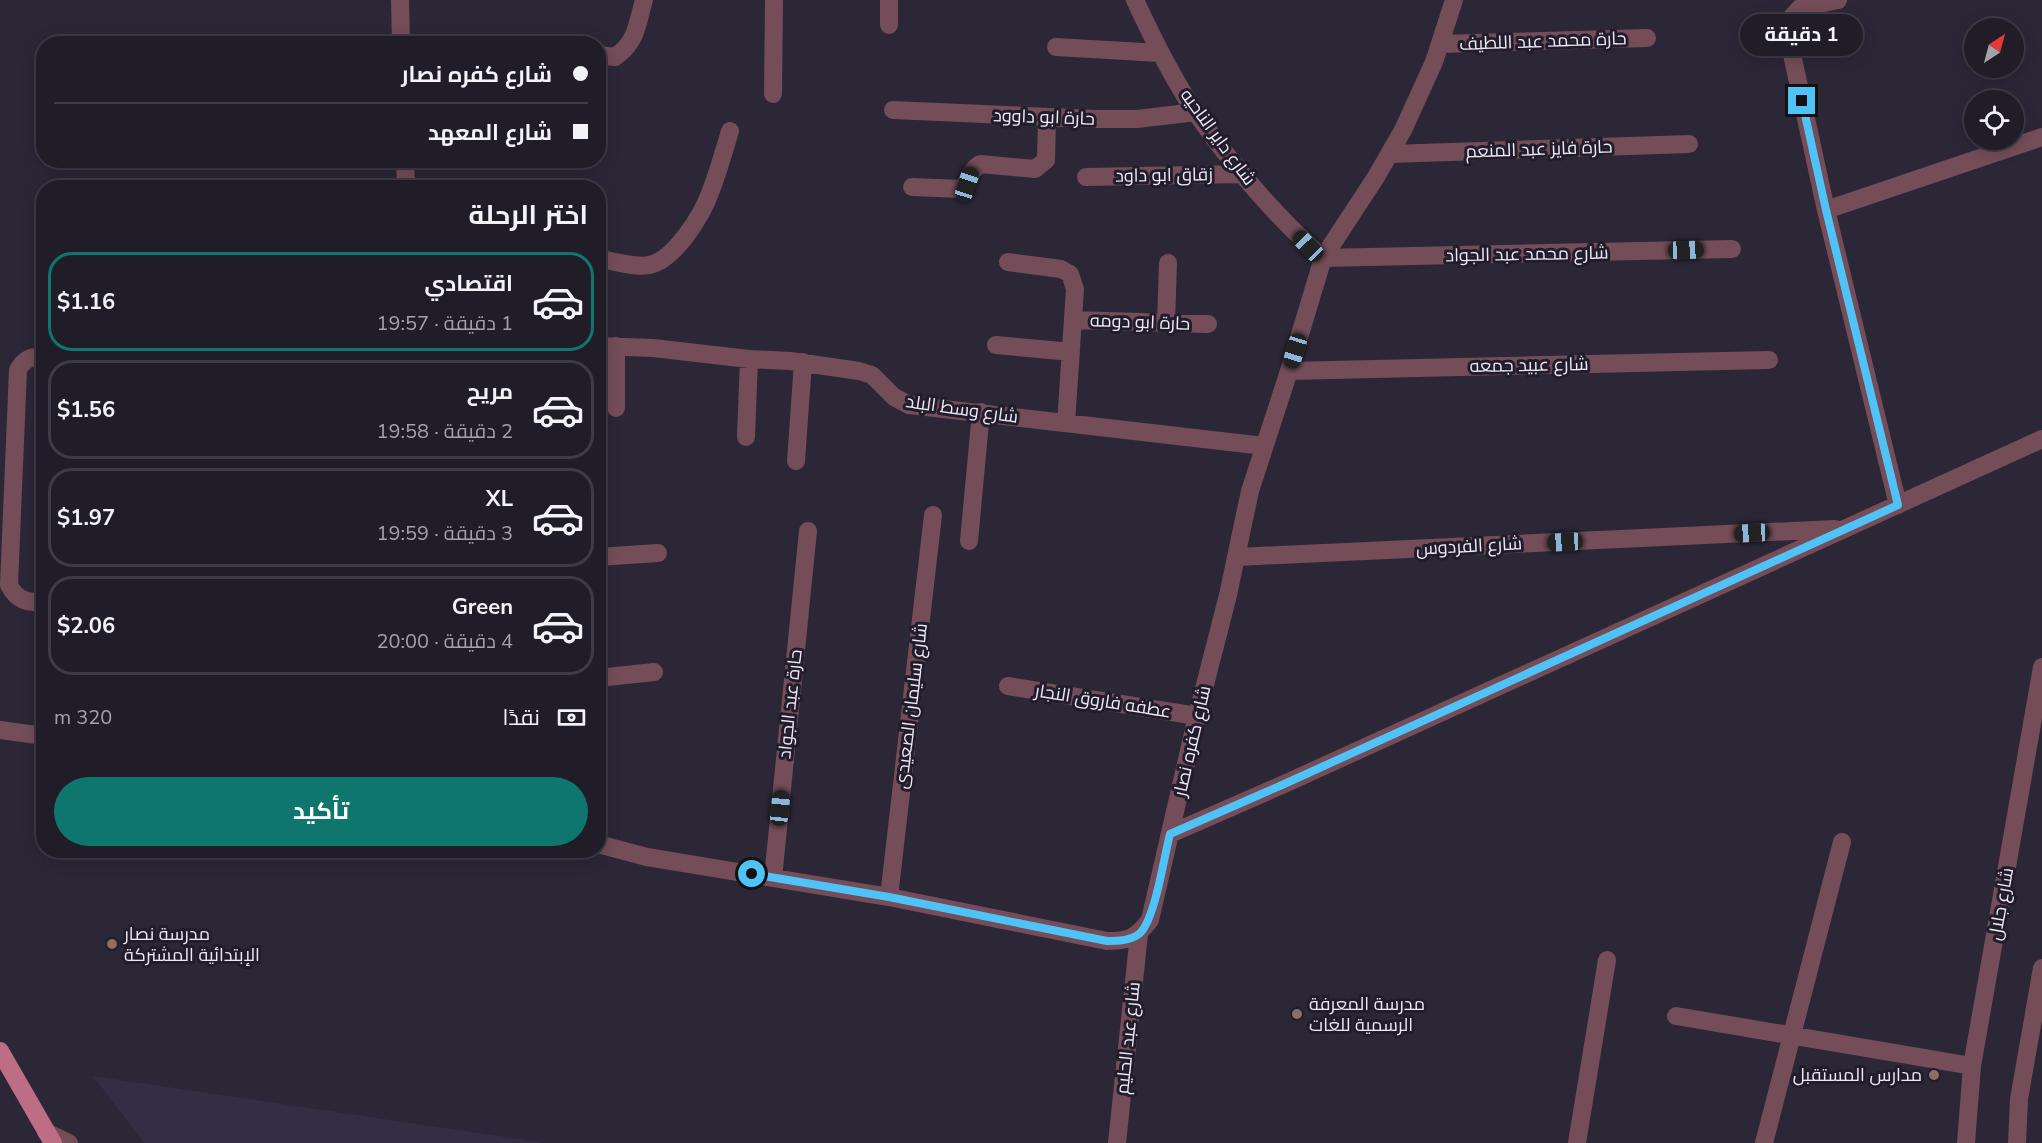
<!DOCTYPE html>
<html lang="ar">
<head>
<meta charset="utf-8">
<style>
	:root { --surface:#201d29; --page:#282631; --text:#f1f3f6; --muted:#a2a2a8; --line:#3d3b46; --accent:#0f766e }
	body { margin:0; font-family:"Nunito Sans",Cairo,sans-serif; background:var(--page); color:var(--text); direction:rtl; height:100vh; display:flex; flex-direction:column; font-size:22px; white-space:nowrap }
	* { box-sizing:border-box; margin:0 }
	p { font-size:20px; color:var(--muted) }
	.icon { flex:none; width:33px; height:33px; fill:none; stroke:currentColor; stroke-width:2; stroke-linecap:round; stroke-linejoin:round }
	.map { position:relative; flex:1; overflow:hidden; direction:ltr }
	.panel { position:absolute; left:36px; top:180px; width:570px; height:678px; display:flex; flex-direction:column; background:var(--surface); border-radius:24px; box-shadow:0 3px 15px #0003,0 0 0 2px var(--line); direction:rtl }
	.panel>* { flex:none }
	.banner { position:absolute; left:36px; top:36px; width:570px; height:132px; border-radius:24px; box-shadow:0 3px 15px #0003,0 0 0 2px var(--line); direction:rtl; display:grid; align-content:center; height:132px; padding:0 18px; background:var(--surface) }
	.needle { width:39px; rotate:36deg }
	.tools { position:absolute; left:1964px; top:18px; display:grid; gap:12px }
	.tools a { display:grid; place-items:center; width:60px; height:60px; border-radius:50%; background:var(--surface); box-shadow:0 3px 15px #0003,0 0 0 2px var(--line); font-size:30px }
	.end { position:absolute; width:27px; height:27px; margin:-14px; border:8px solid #4fc3f7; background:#111; box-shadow:0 0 0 3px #111 }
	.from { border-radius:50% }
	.bubble { position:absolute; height:42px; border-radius:21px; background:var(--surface); box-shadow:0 3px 15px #0003,0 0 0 2px var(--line); font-size:20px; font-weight:700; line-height:42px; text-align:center; direction:rtl }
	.car { position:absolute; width:18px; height:36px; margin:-18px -9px; border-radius:8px; box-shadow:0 0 4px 2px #0007; background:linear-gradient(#222 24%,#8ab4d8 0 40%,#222 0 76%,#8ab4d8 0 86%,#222 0) }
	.banner b { display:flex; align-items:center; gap:21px; height:57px; font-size:22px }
	.banner b+b { border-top:2px solid var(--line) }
	.banner i { width:15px; height:15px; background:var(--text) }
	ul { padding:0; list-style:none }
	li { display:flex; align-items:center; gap:18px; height:99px; margin:0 12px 9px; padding:0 6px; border:3px solid var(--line); border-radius:24px }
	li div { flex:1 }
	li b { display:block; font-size:22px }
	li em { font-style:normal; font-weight:700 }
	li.on { border-color:var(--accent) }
	li>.icon { width:54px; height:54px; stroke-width:1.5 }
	h2 { padding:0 18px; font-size:27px; line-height:72px }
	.pay { display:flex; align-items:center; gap:15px; height:66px; padding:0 18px; font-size:22px }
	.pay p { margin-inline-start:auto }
	.primary-button { display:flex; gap:12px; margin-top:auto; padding:12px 18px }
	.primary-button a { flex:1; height:69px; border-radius:36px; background:var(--accent); color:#fff; font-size:24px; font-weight:700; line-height:69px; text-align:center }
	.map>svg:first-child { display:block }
	.built { fill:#342d43 }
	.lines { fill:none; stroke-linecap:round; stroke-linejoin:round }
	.minor { stroke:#744d58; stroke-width:18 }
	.major { stroke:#bd6d85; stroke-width:18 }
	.route { stroke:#4fc3f7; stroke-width:8 }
	.education-dot { fill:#8d6e63; stroke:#221d2d; stroke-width:2 }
	.labels { text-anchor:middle; stroke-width:6; stroke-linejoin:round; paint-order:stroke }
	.street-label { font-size:18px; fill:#edeaf5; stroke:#221d2d }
	.poi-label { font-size:18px; fill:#edeaf5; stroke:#221d2d; text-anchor:start }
</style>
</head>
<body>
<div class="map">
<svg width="2042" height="1143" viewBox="0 0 2042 1143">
	<rect width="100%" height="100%" fill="#2b2737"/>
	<path class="built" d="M93,1076L546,1143H144Z"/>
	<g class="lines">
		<path class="minor" d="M400,0L401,44
			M1135,0C1153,39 1172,78 1196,113C1232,165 1275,216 1323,258
			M1838,0L1800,8L1789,20L1788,36L1826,210L1898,505
			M889,25V0
			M1440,44L1647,38
			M1056,47L1160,53
			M598,55L615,57C637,42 637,24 644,0
			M773,94L774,0
			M893,110L1095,119H1137L1196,112
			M1390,154L1689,144
			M405,160L406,188
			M1086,177L1242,174
			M912,187L961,189C972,179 967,173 980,164L1035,169L1046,160L1047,117
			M1826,210L2042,137
			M598,258C612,261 636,268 649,265C674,261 702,215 710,193C718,173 724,151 730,131
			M1323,258L1732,249
			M1008,262L1061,269L1070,274L1075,289L1066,423
			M1073,320L1208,324
			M1166,323L1168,263
			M996,345L1071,352
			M598,346L653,348L749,359L790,361L859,371L872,375L894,397L909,405L1264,446
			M616,346V408
			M44,357C31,356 24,359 18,370L9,585C17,601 27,602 44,603
			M1289,371L1769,360
			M746,437L749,359
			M796,461L803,362
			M969,541L981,412
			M598,557L658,553
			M1237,557L1835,529
			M598,678L654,672
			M1008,686L1197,716
			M0,730L44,736
			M1170,834L1282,785L2042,439
			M598,844L647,857L889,897L1107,941C1129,941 1136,938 1150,920L1197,716L1228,595L1250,491L1289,371L1323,258L1376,177L1403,130L1434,62L1454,0
			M773,878L808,531
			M889,897L933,515
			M1676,1016L1972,1066
			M46,1132L69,1143
			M1117,1143L1139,934
			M1577,1143L1607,960
			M1764,1143L1842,842
			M1966,1143L1972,1066L2042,667
			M2017,1143L2019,1099L2042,968"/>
		<path class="major" d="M0,1051L53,1143"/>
	</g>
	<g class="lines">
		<path class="route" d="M752,874L889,897L1107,941C1118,941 1129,941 1139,934C1155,921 1164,856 1170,834L1282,785L1898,505L1826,210L1802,101"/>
	</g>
	<g class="education-dot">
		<circle cx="112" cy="944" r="6"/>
		<circle cx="1297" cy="1014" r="6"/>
		<circle cx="1934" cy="1075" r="6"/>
	</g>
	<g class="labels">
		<g class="street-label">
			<text transform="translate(1543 41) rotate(-2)" y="6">حارة محمد عبد اللطيف</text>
			<text transform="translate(1044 117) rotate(2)" y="6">حارة ابو داوود</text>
			<text transform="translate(1218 137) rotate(54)" y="6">شارع داير الناحيه</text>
			<text transform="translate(1539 149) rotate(-2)" y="6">حارة فايز عبد المنعم</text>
			<text transform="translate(1164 175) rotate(-1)" y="6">زقاق ابو داود</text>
			<text transform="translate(1527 254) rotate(-1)" y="6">شارع محمد عبد الجواد</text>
			<text transform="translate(1140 322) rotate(2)" y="6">حارة ابو دومه</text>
			<text transform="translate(1529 365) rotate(-1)" y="6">شارع عبيد جمعه</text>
			<text transform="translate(962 409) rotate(8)" y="6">شارع وسط البلد</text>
			<text transform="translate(1469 546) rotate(-3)" y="6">شارع الفردوس</text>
			<text transform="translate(1103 701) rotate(9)" y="6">عطفه فاروق النجار</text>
			<text transform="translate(790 704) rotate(-84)" y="6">حارة عبد الجواد</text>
			<text transform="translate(911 706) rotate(-83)" y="6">شارع سليمان الصعيدى</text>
			<text transform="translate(1192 741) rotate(-77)" y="6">شارع كفره نصار</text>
			<text transform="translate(2001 904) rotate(-80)" y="6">شارع جلال</text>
			<text transform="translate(1128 1038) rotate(-84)" y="6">شارع عبد الحليم</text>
		</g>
		<g class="poi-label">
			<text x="124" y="940">مدرسة نصار<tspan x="124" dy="21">الإبتدائية المشتركة</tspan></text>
			<text x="1309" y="1010">مدرسة المعرفة<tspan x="1309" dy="21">الرسمية للغات</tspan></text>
			<text x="1922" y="1081" text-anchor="end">مدارس المستقبل</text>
		</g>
	</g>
</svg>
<div class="tools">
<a><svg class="needle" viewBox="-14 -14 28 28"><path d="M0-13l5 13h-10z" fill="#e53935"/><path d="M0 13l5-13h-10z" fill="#a2a2a8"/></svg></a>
<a><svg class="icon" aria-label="locate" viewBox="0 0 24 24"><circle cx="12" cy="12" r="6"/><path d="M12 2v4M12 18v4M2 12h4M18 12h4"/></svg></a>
</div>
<i class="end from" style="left:752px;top:874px"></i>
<i class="end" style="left:1802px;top:101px"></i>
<div class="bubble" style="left:1740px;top:14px;width:123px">1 دقيقة</div>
<i class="car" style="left:967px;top:184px;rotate:18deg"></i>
<i class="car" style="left:1308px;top:246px;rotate:316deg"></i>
<i class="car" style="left:1686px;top:250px;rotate:88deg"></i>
<i class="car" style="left:1295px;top:351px;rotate:197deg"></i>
<i class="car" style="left:1752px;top:533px;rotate:267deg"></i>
<i class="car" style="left:1565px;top:542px;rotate:267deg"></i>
<i class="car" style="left:780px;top:808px;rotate:6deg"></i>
<div class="banner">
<b><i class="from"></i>شارع كفره نصار</b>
<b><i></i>شارع المعهد</b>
</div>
<section class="panel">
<h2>اختر الرحلة</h2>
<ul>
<li class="on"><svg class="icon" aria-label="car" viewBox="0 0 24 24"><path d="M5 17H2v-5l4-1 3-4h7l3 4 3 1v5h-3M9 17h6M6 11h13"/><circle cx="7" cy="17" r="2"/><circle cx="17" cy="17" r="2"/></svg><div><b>اقتصادي</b><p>1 دقيقة · 19:57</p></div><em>$1.16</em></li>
<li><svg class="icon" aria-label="car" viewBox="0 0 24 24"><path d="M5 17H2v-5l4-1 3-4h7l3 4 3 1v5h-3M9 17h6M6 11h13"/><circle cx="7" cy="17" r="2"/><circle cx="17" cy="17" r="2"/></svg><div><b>مريح</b><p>2 دقيقة · 19:58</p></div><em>$1.56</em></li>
<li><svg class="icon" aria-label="car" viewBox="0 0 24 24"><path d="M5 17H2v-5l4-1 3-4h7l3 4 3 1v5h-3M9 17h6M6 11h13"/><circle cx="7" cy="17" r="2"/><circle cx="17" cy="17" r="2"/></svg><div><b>XL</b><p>3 دقيقة · 19:59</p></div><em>$1.97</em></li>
<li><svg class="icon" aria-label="car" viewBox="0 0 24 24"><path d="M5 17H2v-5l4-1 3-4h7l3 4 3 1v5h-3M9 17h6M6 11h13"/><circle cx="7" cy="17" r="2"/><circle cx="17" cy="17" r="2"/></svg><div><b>Green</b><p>4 دقيقة · 20:00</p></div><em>$2.06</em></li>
</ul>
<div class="pay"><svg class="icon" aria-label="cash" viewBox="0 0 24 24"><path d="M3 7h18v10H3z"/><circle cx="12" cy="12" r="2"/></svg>نقدًا<p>320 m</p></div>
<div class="primary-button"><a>تأكيد</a></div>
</section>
</div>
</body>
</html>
